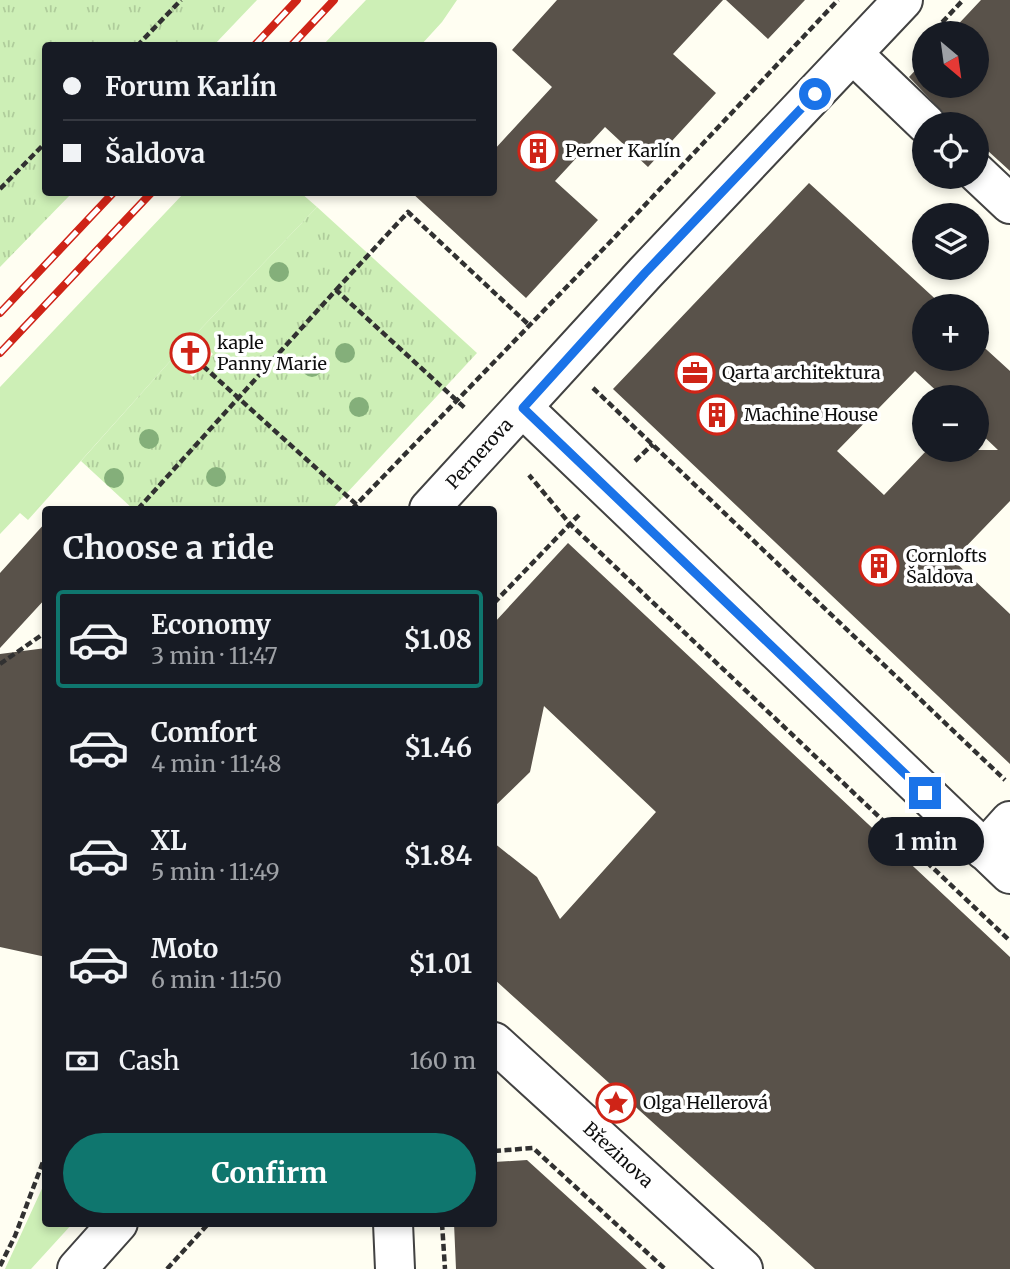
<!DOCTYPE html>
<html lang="en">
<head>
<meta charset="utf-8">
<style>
	:root { --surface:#171b24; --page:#242831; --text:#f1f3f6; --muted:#9ea1a6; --line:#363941; --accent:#0f766e }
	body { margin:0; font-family:Merriweather,serif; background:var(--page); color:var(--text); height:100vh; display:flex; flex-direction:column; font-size:26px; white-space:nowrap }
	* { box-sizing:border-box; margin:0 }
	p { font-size:23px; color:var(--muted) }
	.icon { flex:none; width:38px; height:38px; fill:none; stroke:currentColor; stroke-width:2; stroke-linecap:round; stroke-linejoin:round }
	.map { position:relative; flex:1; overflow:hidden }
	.details { position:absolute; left:42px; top:506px; width:455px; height:721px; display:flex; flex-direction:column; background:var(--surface); border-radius:7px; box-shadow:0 4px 10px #0003 }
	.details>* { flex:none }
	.guide { position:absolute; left:42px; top:42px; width:455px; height:154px; border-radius:7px; box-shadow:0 4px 10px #0003; display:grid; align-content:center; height:154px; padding:0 21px; background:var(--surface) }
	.needle { width:46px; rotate:151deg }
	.buttons { position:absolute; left:912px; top:21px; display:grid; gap:14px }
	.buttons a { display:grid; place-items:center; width:77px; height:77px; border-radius:50%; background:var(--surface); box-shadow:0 4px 10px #0003; font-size:35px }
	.end { position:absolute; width:32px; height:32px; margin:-16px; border:9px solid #1a73e8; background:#fff; box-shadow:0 0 0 4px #fff }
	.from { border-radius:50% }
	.bubble { position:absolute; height:49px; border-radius:24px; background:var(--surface); box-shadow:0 4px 10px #0003; font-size:23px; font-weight:700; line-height:49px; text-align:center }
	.guide b { display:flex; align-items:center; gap:24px; height:66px; font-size:26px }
	.guide b+b { border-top:2px solid var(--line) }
	.guide i { width:18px; height:18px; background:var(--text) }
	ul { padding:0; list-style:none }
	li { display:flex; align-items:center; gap:21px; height:98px; margin:0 14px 10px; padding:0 7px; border:4px solid transparent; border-radius:7px }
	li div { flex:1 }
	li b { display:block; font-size:26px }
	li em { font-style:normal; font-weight:700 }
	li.selected { border-color:var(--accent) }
	li>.icon { width:63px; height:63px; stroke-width:1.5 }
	h2 { padding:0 21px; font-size:32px; line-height:84px }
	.pay { display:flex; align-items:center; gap:18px; height:77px; padding:0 21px; font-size:26px }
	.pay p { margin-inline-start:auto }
	.button { display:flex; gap:14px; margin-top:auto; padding:14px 21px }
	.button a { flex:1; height:80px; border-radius:42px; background:var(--accent); color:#fff; font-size:28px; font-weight:700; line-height:80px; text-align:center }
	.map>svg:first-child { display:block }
	.grass { fill:#cdefb6 }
	.park { fill:url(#park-tufts) }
	.building { fill:#59524a; fill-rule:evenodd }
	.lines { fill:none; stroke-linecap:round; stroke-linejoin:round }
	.minor-casing { stroke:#424242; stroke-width:42 }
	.path { stroke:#313131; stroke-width:4.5; stroke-dasharray:7 3.5; stroke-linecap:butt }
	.minor { stroke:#fff; stroke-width:38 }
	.rail-casing { stroke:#cf2417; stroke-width:8 }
	.rail { stroke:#fff; stroke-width:5; stroke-dasharray:16; stroke-linecap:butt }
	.tree { fill:#84af7a }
	.route { stroke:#1a73e8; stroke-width:9 }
	.labels { text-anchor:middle; stroke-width:7; stroke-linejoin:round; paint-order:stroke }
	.poi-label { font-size:18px; fill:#0f0f0f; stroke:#fff; text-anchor:start }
	.street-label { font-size:18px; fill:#0f0f0f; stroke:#fff }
</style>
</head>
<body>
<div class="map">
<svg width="1010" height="1269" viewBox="0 0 1010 1269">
	<defs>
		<pattern id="park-tufts" width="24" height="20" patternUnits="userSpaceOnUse" patternTransform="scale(1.75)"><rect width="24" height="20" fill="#cdefb6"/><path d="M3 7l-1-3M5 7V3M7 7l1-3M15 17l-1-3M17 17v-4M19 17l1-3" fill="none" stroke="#afcc9b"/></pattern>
	</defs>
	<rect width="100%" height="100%" fill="#fffef2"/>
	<path class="grass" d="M366,0H457L442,22L421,45H323Z
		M184,193H301L317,207L172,359L28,520L20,513L0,534V387Z
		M45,1182L46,1223H73L31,1269H5Z"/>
	<path class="park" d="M0,0H257L214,45L46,46V192L72,193L0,267Z
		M317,207L477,353L332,509H133L81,461L172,359L193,377L213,354L194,336Z"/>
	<path class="building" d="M557,0H723L673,54L716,93L648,167L605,127L555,181L598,220L526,298L411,192H494V150L552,87L512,50Z
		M726,0H805L768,39Z
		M981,0H1010V171L976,140V124H954L909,77L924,61V86H976V33H950Z
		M809,183L943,306H924V359H976V340L1010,371V501L953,560L1010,614V764L613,389ZM915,371L943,397H976V429L998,450H927L884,495L837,451Z
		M46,522V598L0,648V573Z
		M568,543L1010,957V1269H815L494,979V843L537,877L560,919L656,812L544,706L530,772L494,807V623Z
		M46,648V957L0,947V654Z
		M527,1160L647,1269H456L454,1223H494V1162Z"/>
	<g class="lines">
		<g class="minor-casing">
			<g id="minor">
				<path d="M853,54L926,124"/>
				<path d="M976,172L1010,204"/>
				<path d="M523,408L1010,874"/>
				<path id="s1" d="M429,509L645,273L903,0"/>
				<path d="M984,850L1010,821"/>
				<path id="s2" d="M494,1042L743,1269"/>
				<path d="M393,1223L395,1269"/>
				<path d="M77,1269L118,1223"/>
			</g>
		</g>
		<path class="path" d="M935,30L963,0
			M137,46L181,0
			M0,189L46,142
			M336,290L408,212L529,325
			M203,366L357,505
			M593,388L1005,780
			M635,461L653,444
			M138,509L336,290L466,409
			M352,509L612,240L838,0
			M579,515L570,524L1010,941
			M494,603L570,524L529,475
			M0,664L46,632
			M494,1151L533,1148L665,1269
			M442,1223L445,1269
			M0,1266L15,1236L46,1154
			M167,1269L209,1223"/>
		<use href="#minor" class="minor"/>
		<g class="rail-casing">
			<path id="rail" d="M254,46L297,0
				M291,46L334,0
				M0,313L114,192
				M0,353L152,192"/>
		</g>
		<use href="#rail" class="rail"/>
	</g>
	<g class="tree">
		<circle cx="279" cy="272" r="10"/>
		<circle cx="345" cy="353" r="10"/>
		<circle cx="312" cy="367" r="10"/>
		<circle cx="359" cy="407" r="10"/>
		<circle cx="149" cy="439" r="10"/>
		<circle cx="216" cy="477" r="10"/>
		<circle cx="114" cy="478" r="10"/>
	</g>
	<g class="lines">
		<path class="route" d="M815,94L645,273L523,408L925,793"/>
	</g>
	<defs>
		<g id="building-ring" transform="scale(2.0125)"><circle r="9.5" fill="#fff" stroke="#cf2417" stroke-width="1.5"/><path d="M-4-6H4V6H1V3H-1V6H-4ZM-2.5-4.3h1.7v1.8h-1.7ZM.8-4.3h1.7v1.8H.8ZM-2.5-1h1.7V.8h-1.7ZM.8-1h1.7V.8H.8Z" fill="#cf2417"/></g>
		<g id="church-ring" transform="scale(2.0125)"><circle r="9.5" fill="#fff" stroke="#cf2417" stroke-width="1.5"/><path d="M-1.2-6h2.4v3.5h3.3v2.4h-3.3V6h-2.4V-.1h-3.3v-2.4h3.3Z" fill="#cf2417"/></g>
		<g id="office-ring" transform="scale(2.0125)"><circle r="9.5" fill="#fff" stroke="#cf2417" stroke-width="1.5"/><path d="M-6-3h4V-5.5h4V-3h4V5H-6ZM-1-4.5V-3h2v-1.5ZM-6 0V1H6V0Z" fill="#cf2417"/></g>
		<g id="sight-ring" transform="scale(2.0125)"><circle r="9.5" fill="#fff" stroke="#cf2417" stroke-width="1.5"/><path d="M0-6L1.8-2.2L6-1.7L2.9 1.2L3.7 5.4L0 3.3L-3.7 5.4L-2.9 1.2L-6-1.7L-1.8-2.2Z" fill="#cf2417"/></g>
	</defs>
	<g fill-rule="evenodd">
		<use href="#building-ring" x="538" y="151"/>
		<use href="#church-ring" x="190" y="353"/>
		<use href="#office-ring" x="695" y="373"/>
		<use href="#building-ring" x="717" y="415"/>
		<use href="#building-ring" x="879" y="566"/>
		<use href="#sight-ring" x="616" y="1103"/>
	</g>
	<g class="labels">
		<g class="poi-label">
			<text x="565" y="157">Perner Karlín</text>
			<text x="217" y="349">kaple<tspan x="217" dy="21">Panny Marie</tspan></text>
			<text x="722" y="379">Qarta architektura</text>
			<text x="744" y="421">Machine House</text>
			<text x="906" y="562">Cornlofts<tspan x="906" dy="21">Šaldova</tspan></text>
			<text x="643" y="1109">Olga Hellerová</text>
		</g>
		<g class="street-label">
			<text dy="6" stroke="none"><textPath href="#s1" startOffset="75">Pernerova</textPath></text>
			<text dy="6" stroke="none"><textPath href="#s2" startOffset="168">Březinova</textPath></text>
		</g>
	</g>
</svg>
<div class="buttons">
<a><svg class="needle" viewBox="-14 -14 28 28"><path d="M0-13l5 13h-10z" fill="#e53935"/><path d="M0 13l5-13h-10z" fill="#9ea1a6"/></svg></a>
<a><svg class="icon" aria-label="locate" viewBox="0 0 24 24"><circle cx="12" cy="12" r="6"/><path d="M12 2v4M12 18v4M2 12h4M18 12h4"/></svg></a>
<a><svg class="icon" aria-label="layers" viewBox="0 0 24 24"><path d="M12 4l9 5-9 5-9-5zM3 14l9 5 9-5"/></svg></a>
<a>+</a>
<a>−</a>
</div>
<i class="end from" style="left:815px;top:94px"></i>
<i class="end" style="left:925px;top:793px"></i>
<div class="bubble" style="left:868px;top:817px;width:116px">1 min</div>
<div class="guide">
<b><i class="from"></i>Forum Karlín</b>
<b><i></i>Šaldova</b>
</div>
<section class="details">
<h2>Choose a ride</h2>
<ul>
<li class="selected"><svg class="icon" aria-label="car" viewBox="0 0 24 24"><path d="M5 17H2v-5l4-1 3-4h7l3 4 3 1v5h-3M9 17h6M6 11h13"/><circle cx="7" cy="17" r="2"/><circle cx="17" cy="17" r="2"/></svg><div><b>Economy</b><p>3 min · 11:47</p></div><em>$1.08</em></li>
<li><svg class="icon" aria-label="car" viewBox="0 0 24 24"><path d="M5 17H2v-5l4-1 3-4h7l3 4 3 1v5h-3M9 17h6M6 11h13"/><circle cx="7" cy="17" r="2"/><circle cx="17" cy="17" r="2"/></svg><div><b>Comfort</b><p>4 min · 11:48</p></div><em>$1.46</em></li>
<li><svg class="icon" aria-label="car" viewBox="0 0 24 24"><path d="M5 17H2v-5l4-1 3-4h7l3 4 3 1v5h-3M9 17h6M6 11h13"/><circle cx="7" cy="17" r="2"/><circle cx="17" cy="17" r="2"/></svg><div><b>XL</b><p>5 min · 11:49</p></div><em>$1.84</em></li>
<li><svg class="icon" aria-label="car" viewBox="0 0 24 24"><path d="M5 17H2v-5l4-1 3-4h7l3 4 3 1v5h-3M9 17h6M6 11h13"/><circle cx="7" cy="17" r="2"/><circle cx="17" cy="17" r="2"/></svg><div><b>Moto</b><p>6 min · 11:50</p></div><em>$1.01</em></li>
</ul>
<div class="pay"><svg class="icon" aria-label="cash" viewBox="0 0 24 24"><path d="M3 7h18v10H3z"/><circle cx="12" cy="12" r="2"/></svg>Cash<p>160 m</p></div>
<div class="button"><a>Confirm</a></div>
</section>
</div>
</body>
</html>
